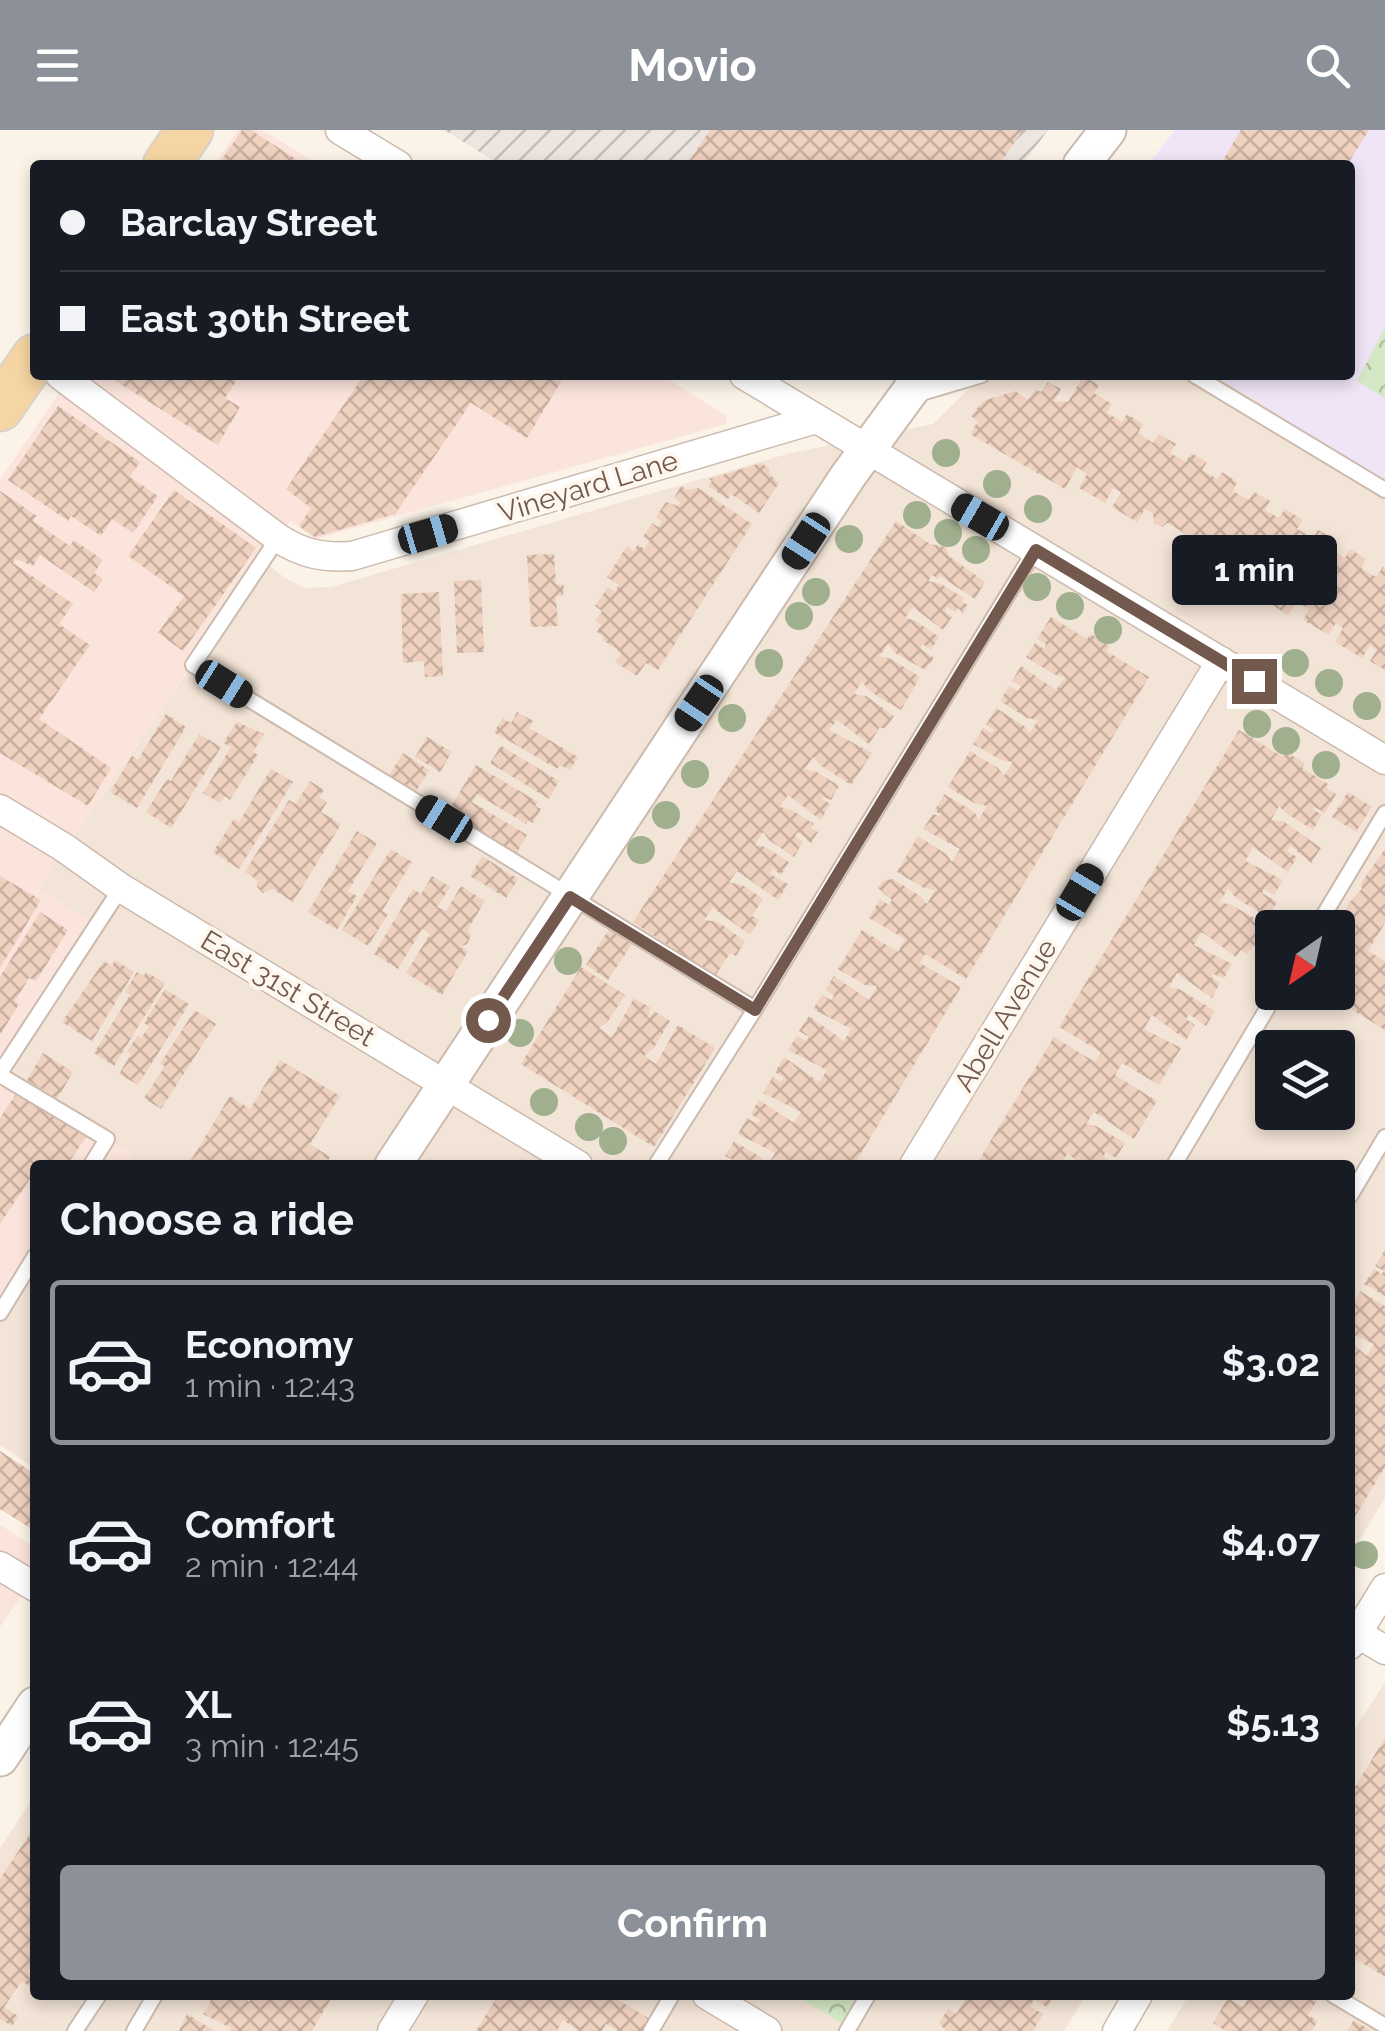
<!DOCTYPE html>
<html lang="en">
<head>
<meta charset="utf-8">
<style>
	:root { --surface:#171b24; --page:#20242c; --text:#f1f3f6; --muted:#9ea1a6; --line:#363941; --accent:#8c9099 }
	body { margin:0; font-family:Raleway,sans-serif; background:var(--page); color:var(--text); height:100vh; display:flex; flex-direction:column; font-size:38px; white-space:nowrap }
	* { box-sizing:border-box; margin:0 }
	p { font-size:32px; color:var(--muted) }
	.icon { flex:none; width:55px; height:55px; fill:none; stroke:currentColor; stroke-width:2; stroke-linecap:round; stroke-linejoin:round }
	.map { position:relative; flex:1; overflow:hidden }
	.sheet { position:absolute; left:30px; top:1030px; width:1325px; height:840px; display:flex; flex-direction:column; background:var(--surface); border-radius:10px; box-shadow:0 5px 15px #0003 }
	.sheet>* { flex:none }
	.top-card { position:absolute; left:30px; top:30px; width:1325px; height:220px; border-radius:10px; box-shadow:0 5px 15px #0003; display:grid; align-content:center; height:220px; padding:0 30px; background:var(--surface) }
	.needle { width:65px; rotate:214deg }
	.buttons { position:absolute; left:1255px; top:780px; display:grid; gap:20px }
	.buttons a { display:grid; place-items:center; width:100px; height:100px; border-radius:10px; background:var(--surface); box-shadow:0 5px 15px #0003; font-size:50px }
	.end { position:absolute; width:45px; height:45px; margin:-22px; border:12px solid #73594d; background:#fff; box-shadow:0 0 0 5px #fff }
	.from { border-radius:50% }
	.bubble { position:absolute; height:70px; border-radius:10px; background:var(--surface); box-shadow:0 5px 15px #0003; font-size:32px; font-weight:700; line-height:70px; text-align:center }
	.car { position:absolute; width:30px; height:60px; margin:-30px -15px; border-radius:12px; box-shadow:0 0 8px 2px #0007; background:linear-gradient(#222 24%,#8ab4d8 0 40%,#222 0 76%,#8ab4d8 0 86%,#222 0) }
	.top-card b { display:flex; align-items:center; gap:35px; height:95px; font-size:38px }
	.top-card b+b { border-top:2px solid var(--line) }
	.top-card i { width:25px; height:25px; background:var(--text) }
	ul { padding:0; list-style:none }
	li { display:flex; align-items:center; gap:30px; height:165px; margin:0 20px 15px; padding:0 10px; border:5px solid transparent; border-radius:10px }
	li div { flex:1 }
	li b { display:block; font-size:38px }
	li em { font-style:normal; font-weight:700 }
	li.selected { border-color:var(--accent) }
	li>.icon { width:90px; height:90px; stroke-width:1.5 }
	h2 { padding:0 30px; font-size:45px; line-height:120px }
	.primary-button { display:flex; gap:20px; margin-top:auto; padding:20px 30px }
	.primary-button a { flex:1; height:115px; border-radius:10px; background:var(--accent); color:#fff; font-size:40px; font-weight:700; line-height:115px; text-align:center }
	header { display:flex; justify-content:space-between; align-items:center; height:130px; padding:0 30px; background:var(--accent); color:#fff; font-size:45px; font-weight:700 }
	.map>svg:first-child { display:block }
	.residential { fill:#f2e4d6; fill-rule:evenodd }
	.commercial { fill:#fae4db }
	.industrial { fill:url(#industrial-furrows) }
	.education { fill:#f0e4f7 }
	.park { fill:url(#park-crowns) }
	.building { fill:url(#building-cross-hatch) }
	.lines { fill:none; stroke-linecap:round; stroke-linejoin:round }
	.service-casing { stroke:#ccbaae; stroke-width:18 }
	.minor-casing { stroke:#ccbaae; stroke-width:31 }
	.tertiary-casing { stroke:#ccbaae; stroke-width:39 }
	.primary-casing { stroke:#d8d1cd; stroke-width:49 }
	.service { stroke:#fff; stroke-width:14 }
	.minor { stroke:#fff; stroke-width:28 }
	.tertiary { stroke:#fff; stroke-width:35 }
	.primary { stroke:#f5d5a4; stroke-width:45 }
	.tree { fill:#a0af8e }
	.route { stroke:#73594d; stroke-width:12 }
	.labels { text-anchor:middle; stroke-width:8; stroke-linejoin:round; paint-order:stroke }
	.street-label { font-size:28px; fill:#73594d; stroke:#fef7ed }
</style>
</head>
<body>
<header><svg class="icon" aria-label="menu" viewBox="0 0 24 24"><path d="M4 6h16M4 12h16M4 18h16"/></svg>Movio<svg class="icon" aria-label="search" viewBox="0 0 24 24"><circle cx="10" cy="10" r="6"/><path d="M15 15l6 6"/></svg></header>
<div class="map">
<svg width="1385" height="1901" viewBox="0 0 1385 1901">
	<defs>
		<pattern id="industrial-furrows" width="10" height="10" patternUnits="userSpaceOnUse" patternTransform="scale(2.5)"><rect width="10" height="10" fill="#ece5e0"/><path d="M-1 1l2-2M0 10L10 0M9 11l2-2" fill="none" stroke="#c4bdb8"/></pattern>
		<pattern id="park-crowns" width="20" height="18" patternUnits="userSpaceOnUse" patternTransform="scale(2.5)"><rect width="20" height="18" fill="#d5e8c6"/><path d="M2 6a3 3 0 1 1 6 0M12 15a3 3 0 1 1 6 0" fill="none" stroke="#b1bfa3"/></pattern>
		<pattern id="building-cross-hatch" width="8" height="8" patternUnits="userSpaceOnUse" patternTransform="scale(2.5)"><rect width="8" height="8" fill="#efd1c0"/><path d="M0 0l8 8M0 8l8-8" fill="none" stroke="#c6ad9e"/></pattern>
	</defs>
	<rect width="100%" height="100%" fill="#fbf3e7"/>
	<path class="residential" d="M983,245H1214L1385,350V1368L1350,1426V1035H124L131,1023L0,944L38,758L264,431L285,448L305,458L331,457L787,324L933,294ZM1272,798H1338V862H1272ZM1272,918H1338V982H1272Z
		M35,1135V1338L0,1315V1190Z
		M1385,1552V1901H1167L1189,1865H1350V1607Z
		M35,1665V1865H795L841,1892L858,1865H1086L1064,1901H0V1718Z"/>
	<path class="commercial" d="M238,0H262L319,35H214Z
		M71,245H661L727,286L726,294L315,409L290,391L39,758L98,796L1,943L132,1023L124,1035H35V1135L0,1190V350Z
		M0,1395L35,1417V1446L0,1497Z"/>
	<path class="industrial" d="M444,0H1048L1022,35H501Z"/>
	<path class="education" d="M1175,0H1385V350L1214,245H1350V35H1148Z"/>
	<path class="park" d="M1385,197V268L1357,251Z
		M795,1865H858L841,1893Z"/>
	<path class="building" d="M242,0H251L305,35H218Z
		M710,0H1023L999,35H695L689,31Z
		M1241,0H1369L1347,35H1220Z
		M106,245H240L225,268L240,277L218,315Z
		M364,245H565L527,308L471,273L395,384L315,407L299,396L311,378L286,359Z
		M1083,246L1099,255L1094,263L1112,274L1107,283L1122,292L1127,284L1143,294L1138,303L1153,313L1159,304L1176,314L1170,323L1186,332L1191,323L1207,332L1202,340L1217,349L1222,342L1237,352L1233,361L1249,370L1254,362L1270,371L1265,380L1279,388L1285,379L1303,390L1297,399L1313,408L1318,400L1334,409L1328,418L1345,428L1350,419L1366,429L1361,438L1376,447L1383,437L1385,438V540L1370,531L1377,520L1370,515L1362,528L1335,512L1343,498L1336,493L1329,505L1303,490L1309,479L1297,472L1288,485L1266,471L1274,457L1269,454L1260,469L1239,457L1248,442L1241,438L1234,449L1208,433L1215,421L1201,413L1193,416L1186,411V404L1167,393L1162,397L1154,393L1153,384L1145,379L1137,392L1112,377L1121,362L1113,358L1105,373L1079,358L1087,344L1077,337L1065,359L970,304L978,291L971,286L983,271L1015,261L1028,270L1035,259L1041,262L1048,252L1061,259L1054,271L1068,272Z
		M58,276L140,332L130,347L158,366L133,403L112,389L101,406L71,386L68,391L8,350Z
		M761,333L769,338V344L779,353L759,383L731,364L728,369L708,356L712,351L709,349Z
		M681,356L687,360L698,358L752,394L658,540L646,533L637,546L615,532L621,523L602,509L604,507L597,502L601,495L595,491L602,481L595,476L608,457L615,462L619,455L607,447L627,416L634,421L638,414L644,419L650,411L643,407L652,393L658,397L662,391L656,387L666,372L678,376L680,372L674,368Z
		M174,360L256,418L183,521L158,503L184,466L128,426Z
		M0,361L37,386L33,391L70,416L74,410L103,430L94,443L103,449L94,462L40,425L33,436L16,429L13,433L73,474L59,494L90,515L39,589L111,638L88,676L0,623Z
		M896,391L930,414L946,417L949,426L985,452L975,469L940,446L938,449L932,445L928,451L941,454L964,468L962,472L968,475L963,483L958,478L955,482L947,477L945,482L952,487L943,500L913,477L905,488L916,491L939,507L931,520L923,514L920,518L934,528L925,540L895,523L888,514L883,521L879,526L891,529L920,547L901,580L869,561L862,551L854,564L866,566L894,586L885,599L880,597L869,614L837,590L829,600L872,623L851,655L820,635L813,627L805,639L817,642L839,656L831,670L824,667L822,669L830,674L821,690L788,665L780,677L792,680L814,694L811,698L818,702L811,713L798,702L795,706L803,712L794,727L769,710L763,702L755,715L765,717L789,732L781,745L773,739L770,744L788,754L778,770L737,741L729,752L744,756L763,769L752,786L759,790L750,805L713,778L704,790L718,792L745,811L736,826L730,823L715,846L633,792Z
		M554,424L556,454L564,455L563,466H556L558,496L531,497L527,425Z
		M481,450L484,522L457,523L454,451Z
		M439,462L443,546L425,547L424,531L403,533L401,464Z
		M1051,487L1087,509L1091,504L1110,516L1106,521L1149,547L966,849L925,824L920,833L961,857L854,1035H731L733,1030L725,1026L734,1011L762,1028L768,1035L775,1023L738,1004L747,988L757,994L760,990L751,984L759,970L794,993L801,982L763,963L773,947L781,952L784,948L775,942L784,927L819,952L827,940L788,920L797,906L806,911L809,907L799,901L809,886L844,911L851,899L813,879L822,865L831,870L833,868L834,865L825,860L834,846L869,870L877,856L865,855L838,839L862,800L898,822L905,809L869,788L880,769L889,775L892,770L878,758L882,751L893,749L920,766L927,774L935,760L924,758L897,742L918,706L946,724L952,732L960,719L923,699L933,684L942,687L935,680L944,664L973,681L979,689L987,676L974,673L948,657L970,621L998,638L1004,646L1013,632L1001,630L973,614L983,598L992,603L994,600L986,595L996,578L1024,596L1030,603L1038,590L1027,588L1000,571L1009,556L1018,561L1021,556L1012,551L1021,536L1056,560L1065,547L1053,544L1026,527L1035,513L1044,519L1046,514L1037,509Z
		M517,582L533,591L529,598L578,627L570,640L560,635L557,639L494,602L503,588L511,593Z
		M166,584L186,597L137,678L110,662L132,626L138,630Z
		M237,592L264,604L253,622L258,625L230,670L225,666L220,673L203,663L231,617L223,613Z
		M1239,600L1283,627L1286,622L1305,633L1302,638L1328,654L1326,658L1336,664L1325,683L1315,677L1313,679L1322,685L1313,700L1286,683L1279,676L1271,690L1283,691L1321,718L1311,733L1291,716L1287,721L1297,727L1288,742L1253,717L1245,731L1283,750L1274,765L1264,759L1262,763L1277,772L1268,788L1236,768L1228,759L1219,773L1230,774L1259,791L1257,794L1267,801L1247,824L1241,820L1236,827L1202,802L1194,815L1232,834L1224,848L1213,844L1211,847L1220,853L1212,868L1177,843L1169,857L1179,859L1215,881L1206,896L1189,884L1186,889L1195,895L1186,910L1152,885L1144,899L1181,918L1159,955L1122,933L1115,945L1157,971L1134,1009L1094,982L1086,994L1096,996L1125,1013L1116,1028L1106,1022L1103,1027L1117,1035H1081L1068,1023L1060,1035H976L1054,907L1095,932L1099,925L1101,922L1059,897Z
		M199,604L221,617L171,698L146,682L167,649L171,651Z
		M427,607L452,622L440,642L415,627Z
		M501,616L559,651L549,669L490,633Z
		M403,623L429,640L415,663L388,647Z
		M476,635L538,672L535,676L541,679L533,693L528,690L526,694L477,664L472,672L527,705L516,724L447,683Z
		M271,639L293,652L239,739L213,722L234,689L239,692Z
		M310,651L324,660L319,667L327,672L321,682L341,694L293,772L273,759L263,763L257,757V750L245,742L289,670L296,674Z
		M1348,662L1372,677L1356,702L1332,687Z
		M357,701L377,713L348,761L357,766L337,800L308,782Z
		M391,719L412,732L382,781L388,784L368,816L342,800Z
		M1385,719V793L1368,821L1385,831V900L1323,862H1338V798H1328L1333,790L1339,794L1349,773L1362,759L1361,753Z
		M482,726L518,749L506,768L470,746Z
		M0,746L41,770L0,838Z
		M432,746L450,757L437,777L446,781L461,756L485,771L468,799L471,806L467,814L460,817L468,821L442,865L406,843L430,804L422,799L398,839L374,824L413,759L421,764Z
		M40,782L68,800L36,851L29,848L15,871L19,874L0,905V847Z
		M609,799L632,814L608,850L586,835Z
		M115,830L134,842L92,911L62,892L104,831L112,836Z
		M581,837L625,865L608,891L599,898L612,907L634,868L651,878L647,889L654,881L670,891L653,919L644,926L656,934L678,895L715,918L654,1017L521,934Z
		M137,842L144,846L146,842L165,853L114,936L94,923L130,865L125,862Z
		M165,859L189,874L138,955L119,944L131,924L127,922L138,905L141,908L149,896L144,893Z
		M195,880L216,894L161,979L144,968L165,936L160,934Z
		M43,923L73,942L57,969L27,950Z
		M280,930L340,966L310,1014L330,1027L325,1035H188L230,966L250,979Z
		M18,961L86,1007L67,1035H35V1052L30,1049L0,1094V988Z
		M1385,1120V1166L1364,1154L1374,1139L1382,1144L1384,1141L1375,1136Z
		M1360,1161L1385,1176V1337L1350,1395V1212L1367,1226L1374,1214L1350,1203V1177Z
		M0,1321L35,1344V1401L0,1379Z
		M1385,1608V1847L1350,1826V1665Z
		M35,1696V1831L28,1842L35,1847L29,1856L22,1851L4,1877L18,1886L12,1896L0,1889V1749Z
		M214,1865H242L249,1872L253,1865H333L312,1901H229L231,1898L203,1884Z
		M498,1865H610L650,1889L642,1901H618L606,1894L602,1901H579L563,1890L557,1901H476Z
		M960,1865H1054L1047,1877L1034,1870L1030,1876L1043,1884L1033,1901H946L939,1893L948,1879L956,1884L966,1869Z
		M1239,1865H1316L1319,1867L1308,1885L1318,1891L1311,1901H1226L1213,1893L1228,1868L1243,1877L1247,1870Z
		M187,1884L215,1901H179Z
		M1354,1890L1371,1901H1347Z"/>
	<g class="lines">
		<g class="service-casing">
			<path id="service" d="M1194,245L1385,360
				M915,265L982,245
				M278,408L193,535L755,879
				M1316,798L1385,683
				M0,943L121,758
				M0,945L107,1009L91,1035
				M656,1035L755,879L1035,420
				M1174,1035L1277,862
				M1350,1066L1385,1007
				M0,1183L35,1126
				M1333,1865L1385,1896
				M75,1901L99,1865
				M134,1901L155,1865
				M651,1901L672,1865
				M847,1901L868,1865"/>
		</g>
		<g class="minor-casing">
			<path id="minor" d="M340,0L398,35
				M60,245L278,408C303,424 323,428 352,426L816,289
				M744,245L1385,630
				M0,679L63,717L121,758L578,1035
				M914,1035L1221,531
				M0,1436L35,1457
				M1350,1499L1385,1520
				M1350,1515L1385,1458
				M707,1865L767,1901
				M392,1901L414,1865
				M1117,1901L1138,1865"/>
		</g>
		<g class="tertiary-casing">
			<path id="tertiary" d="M1081,35L1108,0
				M393,1035L848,346L922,245
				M0,1628L35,1575"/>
		</g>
		<g class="primary-casing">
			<path id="primary" d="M166,35L190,0
				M0,278L35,227"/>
		</g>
		<use href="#service" class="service"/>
		<use href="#minor" class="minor"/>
		<use href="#tertiary" class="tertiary"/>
		<use href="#primary" class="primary"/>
	</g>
	<g class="tree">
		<circle cx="946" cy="323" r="14"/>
		<circle cx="997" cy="354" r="14"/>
		<circle cx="1038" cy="379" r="14"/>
		<circle cx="917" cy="385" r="14"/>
		<circle cx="948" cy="403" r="14"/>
		<circle cx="849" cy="409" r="14"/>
		<circle cx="976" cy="420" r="14"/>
		<circle cx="1037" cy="457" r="14"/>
		<circle cx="816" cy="462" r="14"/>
		<circle cx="1070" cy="476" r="14"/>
		<circle cx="799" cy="486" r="14"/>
		<circle cx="1108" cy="500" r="14"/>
		<circle cx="769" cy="533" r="14"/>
		<circle cx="1295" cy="533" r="14"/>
		<circle cx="1329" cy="553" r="14"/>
		<circle cx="1367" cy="576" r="14"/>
		<circle cx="732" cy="588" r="14"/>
		<circle cx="1257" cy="594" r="14"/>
		<circle cx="1286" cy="611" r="14"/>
		<circle cx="1326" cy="635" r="14"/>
		<circle cx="695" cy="644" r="14"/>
		<circle cx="666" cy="685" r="14"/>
		<circle cx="641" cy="720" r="14"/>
		<circle cx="568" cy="831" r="14"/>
		<circle cx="520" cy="903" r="14"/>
		<circle cx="544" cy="972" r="14"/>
		<circle cx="589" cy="997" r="14"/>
		<circle cx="613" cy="1011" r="14"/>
		<circle cx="1364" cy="1425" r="14"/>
	</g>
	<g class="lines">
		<path class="route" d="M488,890L570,767L755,880L1036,420L1254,551"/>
	</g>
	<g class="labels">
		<g class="street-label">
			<text transform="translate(588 356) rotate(-17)" y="10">Vineyard Lane</text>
			<text transform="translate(288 858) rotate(31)" y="10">East 31st Street</text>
			<text transform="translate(1005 885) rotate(-59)" y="10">Abell Avenue</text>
		</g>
	</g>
</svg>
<div class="buttons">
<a><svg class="needle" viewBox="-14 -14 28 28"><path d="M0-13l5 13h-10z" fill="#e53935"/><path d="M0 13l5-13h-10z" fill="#9ea1a6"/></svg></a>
<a><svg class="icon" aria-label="layers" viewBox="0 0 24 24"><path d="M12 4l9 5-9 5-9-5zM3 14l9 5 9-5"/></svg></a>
</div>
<i class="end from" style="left:488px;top:890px"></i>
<i class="end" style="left:1254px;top:551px"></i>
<div class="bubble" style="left:1172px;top:405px;width:165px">1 min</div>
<i class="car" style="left:980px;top:387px;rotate:300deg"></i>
<i class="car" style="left:428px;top:404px;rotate:74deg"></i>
<i class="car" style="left:806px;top:411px;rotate:213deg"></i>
<i class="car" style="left:224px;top:554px;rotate:122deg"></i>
<i class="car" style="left:699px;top:573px;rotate:214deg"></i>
<i class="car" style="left:444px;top:689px;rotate:302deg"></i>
<i class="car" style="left:1080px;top:762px;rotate:31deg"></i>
<div class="top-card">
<b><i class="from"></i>Barclay Street</b>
<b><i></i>East 30th Street</b>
</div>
<section class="sheet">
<h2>Choose a ride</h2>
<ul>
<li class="selected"><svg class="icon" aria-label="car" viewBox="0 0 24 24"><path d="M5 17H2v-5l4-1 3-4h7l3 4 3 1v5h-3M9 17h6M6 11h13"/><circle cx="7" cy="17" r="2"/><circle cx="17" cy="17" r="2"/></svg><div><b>Economy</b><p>1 min · 12:43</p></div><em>$3.02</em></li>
<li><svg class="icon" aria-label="car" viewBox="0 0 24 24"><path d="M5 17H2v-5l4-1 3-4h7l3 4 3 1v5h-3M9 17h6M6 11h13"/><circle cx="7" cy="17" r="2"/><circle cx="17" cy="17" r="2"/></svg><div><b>Comfort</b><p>2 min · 12:44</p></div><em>$4.07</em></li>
<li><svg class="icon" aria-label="car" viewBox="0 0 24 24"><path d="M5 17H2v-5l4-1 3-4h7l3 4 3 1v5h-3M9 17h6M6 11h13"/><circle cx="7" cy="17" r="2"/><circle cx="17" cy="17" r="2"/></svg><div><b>XL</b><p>3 min · 12:45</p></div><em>$5.13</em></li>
</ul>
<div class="primary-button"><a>Confirm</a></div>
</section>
</div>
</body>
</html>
